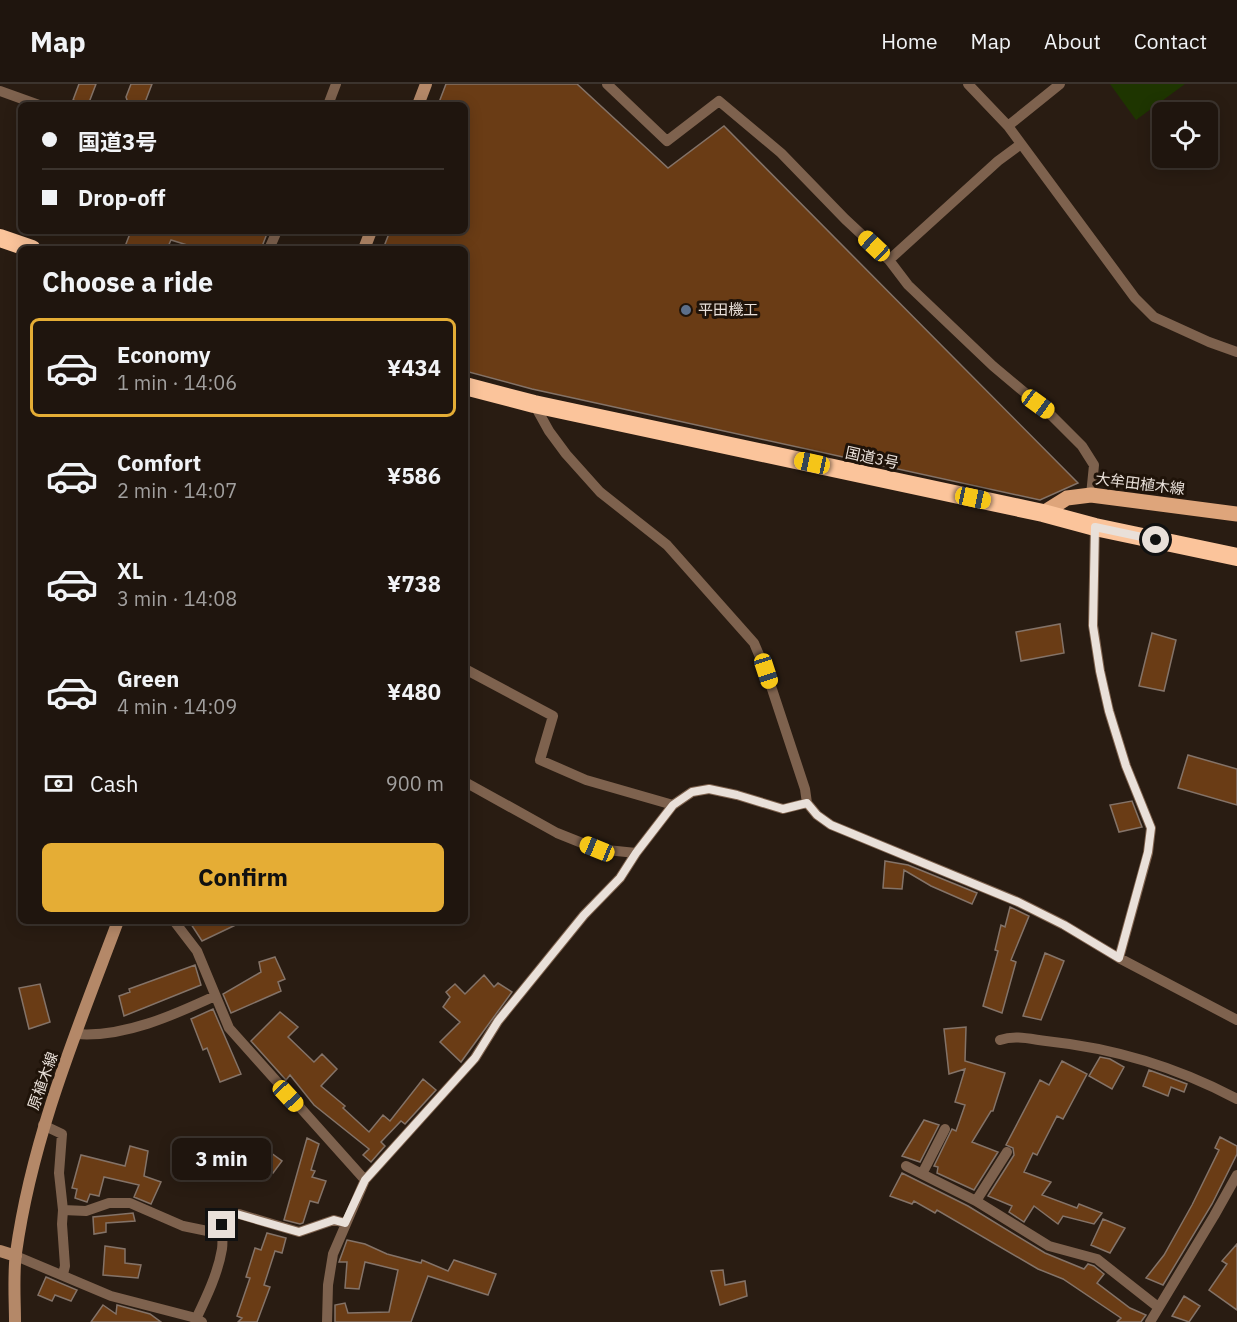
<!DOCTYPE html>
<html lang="en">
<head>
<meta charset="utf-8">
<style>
	:root { --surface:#1f150e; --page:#2c221c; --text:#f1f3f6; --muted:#a19f9e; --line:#3c342e; --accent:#e5ad35 }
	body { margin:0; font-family:"IBM Plex Sans","Noto Sans JP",sans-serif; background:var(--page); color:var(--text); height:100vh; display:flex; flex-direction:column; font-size:22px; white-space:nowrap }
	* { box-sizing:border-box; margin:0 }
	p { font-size:20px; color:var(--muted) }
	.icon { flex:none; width:33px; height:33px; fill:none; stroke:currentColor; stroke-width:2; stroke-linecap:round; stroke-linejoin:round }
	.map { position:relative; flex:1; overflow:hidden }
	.details { position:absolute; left:18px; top:162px; width:450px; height:678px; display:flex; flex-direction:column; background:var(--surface); border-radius:9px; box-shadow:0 3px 15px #0003,0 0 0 2px var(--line) }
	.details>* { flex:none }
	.banner { position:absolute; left:18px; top:18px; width:450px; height:132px; border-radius:9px; box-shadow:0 3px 15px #0003,0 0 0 2px var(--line); display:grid; align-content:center; height:132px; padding:0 24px; background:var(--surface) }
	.tools { position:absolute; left:1152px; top:18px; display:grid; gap:12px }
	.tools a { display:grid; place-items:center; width:66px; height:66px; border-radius:9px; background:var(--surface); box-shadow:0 3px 15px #0003,0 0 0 2px var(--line); font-size:30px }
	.end { position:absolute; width:27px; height:27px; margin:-14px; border:8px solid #e9e0d9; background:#111; box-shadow:0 0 0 3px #111 }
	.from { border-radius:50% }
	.bubble { position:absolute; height:42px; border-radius:9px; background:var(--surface); box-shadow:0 3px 15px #0003,0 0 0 2px var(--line); font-size:20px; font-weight:800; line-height:42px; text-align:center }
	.car { position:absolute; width:18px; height:36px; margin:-18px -9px; border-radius:8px; box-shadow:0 0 4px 2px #0007; background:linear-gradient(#f5c518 24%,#345 0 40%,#f5c518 0 76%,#345 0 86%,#f5c518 0) }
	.banner b { display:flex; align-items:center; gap:21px; height:57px; font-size:22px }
	.banner b+b { border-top:2px solid var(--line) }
	.banner i { width:15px; height:15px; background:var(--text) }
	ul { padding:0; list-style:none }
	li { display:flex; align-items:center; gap:18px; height:99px; margin:0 12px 9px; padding:0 12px; border:3px solid transparent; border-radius:9px }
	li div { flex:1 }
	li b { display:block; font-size:22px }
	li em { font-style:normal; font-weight:800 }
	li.on { border-color:var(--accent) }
	li>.icon { width:54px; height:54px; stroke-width:1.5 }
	h2 { padding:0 24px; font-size:27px; line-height:72px }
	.pay { display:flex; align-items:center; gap:15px; height:66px; padding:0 24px; font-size:22px }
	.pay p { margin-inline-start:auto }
	.cta { display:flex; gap:12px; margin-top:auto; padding:12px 24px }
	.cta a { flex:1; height:69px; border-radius:9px; background:var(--accent); color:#111; font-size:24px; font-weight:800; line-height:69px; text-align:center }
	header { display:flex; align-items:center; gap:36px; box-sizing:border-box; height:84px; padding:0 30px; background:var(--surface); border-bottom:2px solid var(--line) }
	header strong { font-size:28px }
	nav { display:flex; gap:33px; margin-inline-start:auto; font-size:21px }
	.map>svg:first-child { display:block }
	.green { fill:#1e3500 }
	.building { fill:#6a3c15; stroke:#847368; stroke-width:1.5 }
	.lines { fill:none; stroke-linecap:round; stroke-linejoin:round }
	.street { stroke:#7e624e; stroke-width:10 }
	.secondary { stroke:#b48868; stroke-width:12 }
	.primary { stroke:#dea57b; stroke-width:15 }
	.highway { stroke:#fbc49b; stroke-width:18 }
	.route { stroke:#e9e0d9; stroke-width:8 }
	.service-dot { fill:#5c6f8a; stroke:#1f1309; stroke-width:2 }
	.labels { text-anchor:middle; stroke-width:6; stroke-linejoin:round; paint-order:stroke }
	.poi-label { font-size:15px; fill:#e9e0d9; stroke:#1f1309; text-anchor:start }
	.street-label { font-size:15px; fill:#e9e0d9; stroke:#1f1309 }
</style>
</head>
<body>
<header>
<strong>Map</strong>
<nav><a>Home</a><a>Map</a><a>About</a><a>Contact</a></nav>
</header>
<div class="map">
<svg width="1237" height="1238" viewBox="0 0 1237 1238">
	<rect width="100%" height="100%" fill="#291c12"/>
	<path class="green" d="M1110,0H1185L1136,36Z"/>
	<path class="building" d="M79,0H96L88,21L73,16Z
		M131,0H152L144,21L128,19L126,13Z
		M446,0H577L668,84L724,42L1078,399L1040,416L532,305L465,287V165H383L390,147H465V21H438Z
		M131,147H268L261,165H200L171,156L167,165H124Z
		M1060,540L1064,569L1021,577L1016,548Z
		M1152,549L1176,556L1164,607L1139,602Z
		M1188,671L1237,685V721L1178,704Z
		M1132,717L1142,743L1119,748L1110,721Z
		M885,777L908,781L977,809L972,820L931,802L904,786L902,805L883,804Z
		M1010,823L1029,832L1011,876L1016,878L1002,929L983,922L998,867L995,866L1001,841L1005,843Z
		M189,837H244L202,857Z
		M1045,869L1064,877L1041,936L1023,932Z
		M275,873L285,895L278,898L281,907L231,929L223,910L261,888L259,878Z
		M195,881L201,901L124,932L119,912L130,908L129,905Z
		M484,891L494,903L498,899L512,908L461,978L440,958L460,938L443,923L450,913L446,908L455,900L465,910Z
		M40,900L50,938L29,945L19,904Z
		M213,925L241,990L220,998L207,964L203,966L191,935Z
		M280,928L298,943L288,953L314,978L322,970L337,985L321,1002L345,1022L343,1024L369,1048L383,1031L390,1037L423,995L436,1006L405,1040L401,1037L381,1058L385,1062L371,1078L363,1071L369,1065L314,1021L290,991L286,996L251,957Z
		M966,943L965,977L1005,989L993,1027H991L972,1058L998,1068L974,1106L937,1089L938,1083L934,1082L952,1045L956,1047L965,1021L955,1018L965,985L949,990L944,945Z
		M1100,973L1110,975L1124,983L1112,1005L1089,992Z
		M1062,977L1087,990L1063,1035L1057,1032L1037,1071L1033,1069L1024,1088L1051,1098L1042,1111L1077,1124L1079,1120L1102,1129L1094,1140L1063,1132L1058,1140L1034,1122L1024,1138L1009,1128L1012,1122L988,1112L1014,1071L1013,1064L1006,1061L1040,996L1049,1001Z
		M1149,986L1187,1000L1184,1008L1171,1003L1168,1012L1143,1002Z
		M924,1036L939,1041L920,1078L902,1072Z
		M1220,1053L1237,1062V1070L1212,1120L1163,1201L1146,1194L1164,1171L1192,1121L1219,1066L1215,1064Z
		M307,1054L319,1060L311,1086L315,1087L312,1093L326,1097L318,1119L310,1117L303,1139L300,1140L284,1136Z
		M256,1058L282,1077L273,1089L246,1071Z
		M130,1062L148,1067L144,1092L161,1098L151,1120L134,1113L139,1101L104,1093L99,1112L90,1110L87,1118L75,1114L77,1105L72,1104L81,1071L125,1082Z
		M902,1089L968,1122L1045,1169L1084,1185L1088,1180L1094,1182L1104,1190L1097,1199L1130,1224L1146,1231L1143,1235L1141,1238H1117L1121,1234L1063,1195L1038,1185L937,1126L935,1129L914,1117L912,1120L890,1112Z
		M133,1129L135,1137L106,1139V1148L94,1150L93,1133Z
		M1103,1135L1125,1144L1110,1169L1091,1161Z
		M267,1149L286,1154L282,1169L275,1167L264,1201L270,1203L257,1238H238L242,1234L237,1232L250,1194L246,1193L255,1164L261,1166Z
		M347,1156L365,1160L387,1170L421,1179L422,1176L448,1187L454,1176L496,1190L488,1211L428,1192L411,1238H335V1221L345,1219L348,1229L389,1228L398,1186L365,1178L359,1205L345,1204L347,1178H339Z
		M1237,1160V1226L1209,1206L1227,1180L1222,1177Z
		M105,1162L125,1165V1179L141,1181L138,1194L103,1191Z
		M723,1186L725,1201L745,1197L747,1212L720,1221L711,1187Z
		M46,1193L77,1206L71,1217L55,1211L52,1217L38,1211Z
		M1184,1212L1200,1222L1189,1238L1172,1232Z
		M103,1221L116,1230L117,1221L150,1230L161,1238H91Z"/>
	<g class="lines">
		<path class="street" d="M607,0L667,57L719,17L781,69L845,135L889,176L908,201L993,282L1048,328L1082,362L1094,381L1091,411
			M968,0L1008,42L1135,214L1154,233L1209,258L1237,268
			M0,7L39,21
			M328,21L336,0
			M1008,42L1060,0
			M269,165L277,147
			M889,176L998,77L1021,60
			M534,320L549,347L566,370L600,408L667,461L754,559L766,587L805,705L807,719L817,731L831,741L1018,818L1064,841L1119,874L1237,936
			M1095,443L1093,541L1100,587L1109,627L1126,682L1151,744L1148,769L1119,874
			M465,585L553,632L540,676L586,696L673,721
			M465,698L557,749L597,765L636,769
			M174,837L197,867L229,944L365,1096
			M76,950C123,954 174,931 215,912
			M1000,956C1015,951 1030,955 1046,957C1113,964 1177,983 1237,1015
			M43,1041L62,1050L59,1089L63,1126L62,1140L65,1182L63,1190
			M906,1082L976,1117L1049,1162L1097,1175L1158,1223
			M922,1090L945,1045
			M976,1117L1007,1068
			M63,1126L86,1127L109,1119H130L183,1142L222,1150
			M16,1172L111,1212L192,1233L202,1238
			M196,1235C207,1212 218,1189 222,1165C224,1152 218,1139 230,1130H239L299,1148L334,1136L345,1139
			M327,1238L328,1201L333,1170L365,1096L475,974L498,937L584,831L620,794L636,769L673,721L692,708L709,705L737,711L783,725L807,719
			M1150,1238L1214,1132L1237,1091"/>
		<path class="secondary" d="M418,21L426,0
			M364,165L371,147
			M0,1167L16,1172
			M15,1238C15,1216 13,1191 16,1169C32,1053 77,946 118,837"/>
		<path class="primary" d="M1043,429L1067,414L1091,411L1237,430"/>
		<path class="highway" d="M0,154L32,165
			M465,302L534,320L1043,429L1095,443L1237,473"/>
	</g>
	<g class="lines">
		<path class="route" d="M222,1141L226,1132L233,1129L299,1148L334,1136L345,1139L365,1096L475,974L498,937L584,831L620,794L636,769L673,721L692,708L709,705L737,711L783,725L807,719L817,731L831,741L1018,818L1064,841L1119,874L1148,768L1151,744L1126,682L1109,627L1100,587L1093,542L1095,443L1156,456"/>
	</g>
	<circle class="service-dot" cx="686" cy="226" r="6"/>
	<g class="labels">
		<g class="poi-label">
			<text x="698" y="231">平田機工</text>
		</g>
		<g class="street-label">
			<text transform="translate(872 374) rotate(12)" y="5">国道3号</text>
			<text transform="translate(1140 400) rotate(7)" y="5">大牟田植木線</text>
			<text transform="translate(43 997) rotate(-70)" y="5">原植木線</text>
		</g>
	</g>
</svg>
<div class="tools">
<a><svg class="icon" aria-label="locate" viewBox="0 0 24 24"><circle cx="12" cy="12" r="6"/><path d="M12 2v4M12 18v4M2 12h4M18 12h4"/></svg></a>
</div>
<i class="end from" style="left:1156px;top:456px"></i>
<i class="end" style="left:222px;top:1141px"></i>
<div class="bubble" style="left:172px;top:1054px;width:99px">3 min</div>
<i class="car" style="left:874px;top:162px;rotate:313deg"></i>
<i class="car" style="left:1038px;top:320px;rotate:126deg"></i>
<i class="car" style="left:812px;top:379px;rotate:282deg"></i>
<i class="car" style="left:973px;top:414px;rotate:102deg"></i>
<i class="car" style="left:766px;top:587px;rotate:162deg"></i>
<i class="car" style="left:597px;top:765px;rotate:292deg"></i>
<i class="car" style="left:288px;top:1012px;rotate:137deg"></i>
<div class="banner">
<b><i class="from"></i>国道3号</b>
<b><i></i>Drop-off</b>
</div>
<section class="details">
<h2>Choose a ride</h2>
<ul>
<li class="on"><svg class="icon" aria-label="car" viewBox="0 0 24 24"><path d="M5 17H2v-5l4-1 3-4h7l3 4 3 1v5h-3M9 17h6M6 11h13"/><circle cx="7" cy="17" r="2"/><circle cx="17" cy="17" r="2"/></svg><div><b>Economy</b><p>1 min · 14:06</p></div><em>¥434</em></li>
<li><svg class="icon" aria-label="car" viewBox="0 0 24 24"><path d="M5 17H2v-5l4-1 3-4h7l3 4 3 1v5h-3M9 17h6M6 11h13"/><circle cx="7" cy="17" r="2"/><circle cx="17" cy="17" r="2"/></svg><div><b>Comfort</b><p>2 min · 14:07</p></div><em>¥586</em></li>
<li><svg class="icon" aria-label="car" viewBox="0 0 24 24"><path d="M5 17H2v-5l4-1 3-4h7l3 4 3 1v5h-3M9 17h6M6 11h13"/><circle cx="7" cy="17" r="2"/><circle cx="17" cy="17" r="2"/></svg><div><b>XL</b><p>3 min · 14:08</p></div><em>¥738</em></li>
<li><svg class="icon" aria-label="car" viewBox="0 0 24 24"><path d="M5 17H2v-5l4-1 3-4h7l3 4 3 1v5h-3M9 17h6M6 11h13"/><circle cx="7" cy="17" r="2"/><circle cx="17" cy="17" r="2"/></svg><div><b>Green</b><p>4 min · 14:09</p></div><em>¥480</em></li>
</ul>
<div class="pay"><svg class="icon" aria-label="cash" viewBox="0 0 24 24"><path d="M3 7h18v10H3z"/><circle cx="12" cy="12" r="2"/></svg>Cash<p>900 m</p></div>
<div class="cta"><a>Confirm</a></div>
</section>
</div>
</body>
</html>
